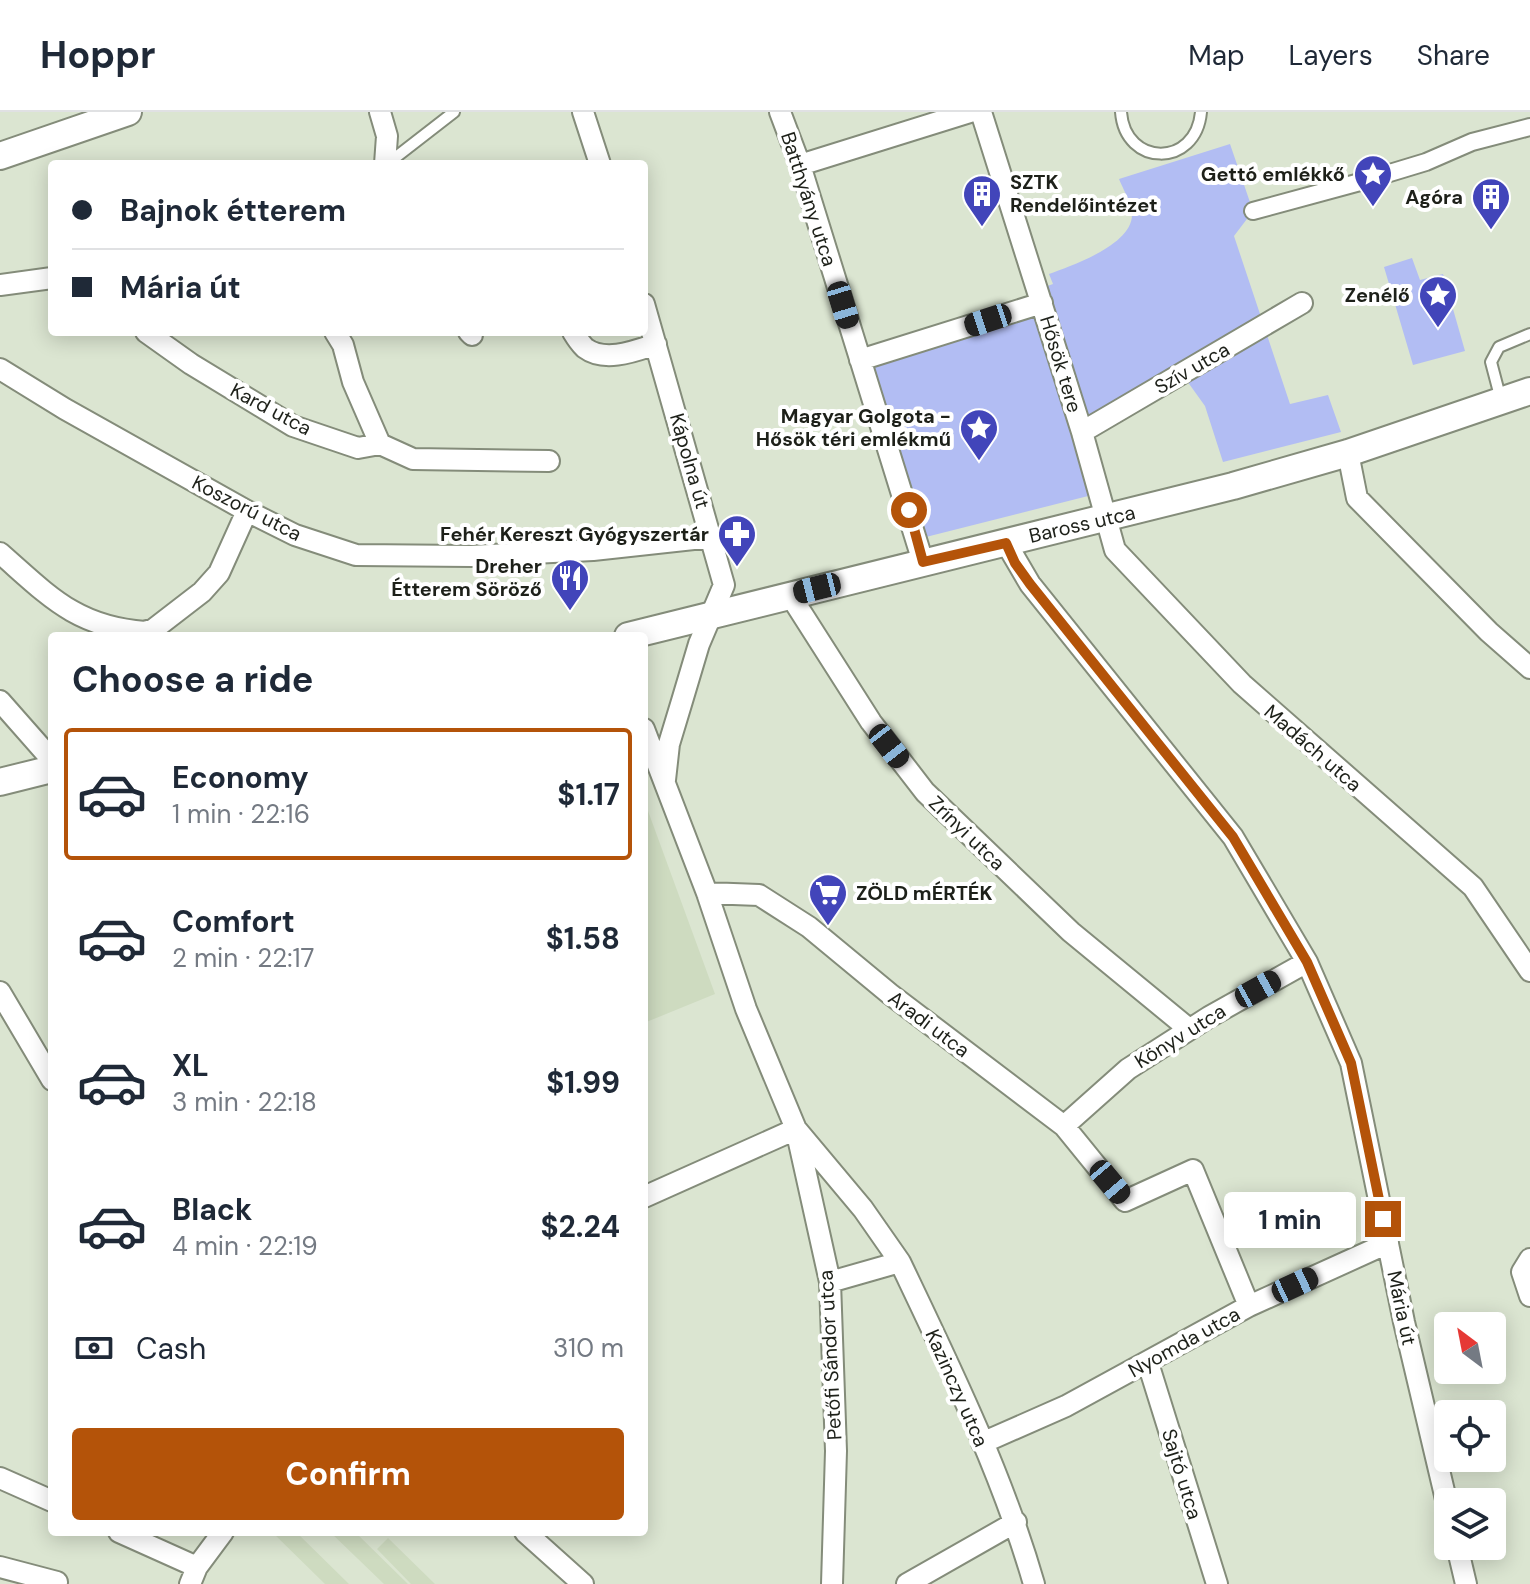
<!DOCTYPE html>
<html lang="en">
<head>
<meta charset="utf-8">
<style>
	:root { --surface:#fff; --page:#f2f2f3; --text:#1f2937; --muted:#747a83; --line:#e0e1e3; --accent:#b45309 }
	body { margin:0; font-family:"DM Sans",sans-serif; background:var(--page); color:var(--text); height:100vh; display:flex; flex-direction:column; font-size:30px; white-space:nowrap }
	* { box-sizing:border-box; margin:0 }
	p { font-size:26px; color:var(--muted) }
	.icon { flex:none; width:44px; height:44px; fill:none; stroke:currentColor; stroke-width:2; stroke-linecap:round; stroke-linejoin:round }
	.map { position:relative; flex:1; overflow:hidden }
	.side { position:absolute; left:48px; top:520px; width:600px; height:904px; display:flex; flex-direction:column; background:var(--surface); border-radius:8px; box-shadow:0 4px 20px #0003 }
	.side>* { flex:none }
	.top-card { position:absolute; left:48px; top:48px; width:600px; height:176px; border-radius:8px; box-shadow:0 4px 20px #0003; display:grid; align-content:center; height:176px; padding:0 24px; background:var(--surface) }
	.needle { width:52px; rotate:328deg }
	.buttons { position:absolute; left:1434px; top:1200px; display:grid; gap:16px }
	.buttons a { display:grid; place-items:center; width:72px; height:72px; border-radius:8px; background:var(--surface); box-shadow:0 4px 20px #0003; font-size:40px }
	.end { position:absolute; width:36px; height:36px; margin:-18px; border:10px solid #b45309; background:#fff; box-shadow:0 0 0 4px #fff }
	.from { border-radius:50% }
	.bubble { position:absolute; height:56px; border-radius:8px; background:var(--surface); box-shadow:0 4px 20px #0003; font-size:26px; font-weight:700; line-height:56px; text-align:center }
	.car { position:absolute; width:24px; height:48px; margin:-24px -12px; border-radius:10px; box-shadow:0 0 6px 2px #0007; background:linear-gradient(#222 24%,#8ab4d8 0 40%,#222 0 76%,#8ab4d8 0 86%,#222 0) }
	.top-card b { display:flex; align-items:center; gap:28px; height:76px; font-size:30px }
	.top-card b+b { border-top:2px solid var(--line) }
	.top-card i { width:20px; height:20px; background:var(--text) }
	ul { padding:0; list-style:none }
	li { display:flex; align-items:center; gap:24px; height:132px; margin:0 16px 12px; padding:0 8px; border:4px solid transparent; border-radius:8px }
	li div { flex:1 }
	li b { display:block; font-size:30px }
	li em { font-style:normal; font-weight:700 }
	li.on { border-color:var(--accent) }
	li>.icon { width:72px; height:72px; stroke-width:1.5 }
	h2 { padding:0 24px; font-size:36px; line-height:96px }
	.pay { display:flex; align-items:center; gap:20px; height:88px; padding:0 24px; font-size:30px }
	.pay p { margin-inline-start:auto }
	.button { display:flex; gap:16px; margin-top:auto; padding:16px 24px }
	.button a { flex:1; height:92px; border-radius:8px; background:var(--accent); color:#fff; font-size:32px; font-weight:700; line-height:92px; text-align:center }
	header { display:flex; align-items:center; gap:48px; box-sizing:border-box; height:112px; padding:0 40px; background:var(--surface); border-bottom:2px solid var(--line) }
	header strong { font-size:38px }
	nav { display:flex; gap:44px; margin-inline-start:auto; font-size:28px }
	.map>svg:first-child { display:block }
	.built { fill:#cedbc0 }
	.green { fill:#b2bdf3 }
	.lines { fill:none; stroke-linecap:round; stroke-linejoin:round }
	.service-casing { stroke:#848c7a; stroke-width:14 }
	.pedestrian-casing { stroke:#848c7a; stroke-width:20 }
	.minor-casing { stroke:#848c7a; stroke-width:24 }
	.tertiary-casing { stroke:#848c7a; stroke-width:30 }
	.service { stroke:#fff; stroke-width:10 }
	.pedestrian { stroke:#fff; stroke-width:16 }
	.minor { stroke:#fff; stroke-width:20 }
	.tertiary { stroke:#fff; stroke-width:26 }
	.route { stroke:#b45309; stroke-width:10 }
	.labels { text-anchor:middle; stroke-width:8; stroke-linejoin:round; paint-order:stroke }
	.poi-label { font-size:20px; font-weight:bold; fill:#1d2019; stroke:#fff; text-anchor:end }
	.street-label { font-size:20px; fill:#1d2019; stroke:#fff }
</style>
</head>
<body>
<header>
<strong>Hoppr</strong>
<nav><a>Map</a><a>Layers</a><a>Share</a></nav>
</header>
<div class="map">
<svg width="1530" height="1472" viewBox="0 0 1530 1472">
	<rect width="100%" height="100%" fill="#dbe5d1"/>
	<path class="built" d="M644,688L715,882L644,911Z
		M272,1420H296L349,1472H325Z
		M330,1420H355L408,1472H384Z
		M388,1426L435,1472H411L377,1437Z"/>
	<path class="green" d="M1230,32L1253,99L1234,124L1290,292L1328,283L1341,320L1223,350L1205,294L1182,262L1082,320L1100,381L918,427L860,249L1039,192L1036,178L1053,172L1049,162C1071,154 1132,133 1132,103C1132,92 1123,77 1119,67Z
		M1412,146L1420,168L1443,162L1465,239L1413,253L1384,155Z"/>
	<g class="lines">
		<g class="service-casing">
			<path id="service" d="M1121,0C1125,55 1196,56 1201,0
				M387,52L454,0
				M1501,288L1491,250L1499,235L1530,222"/>
		</g>
		<g class="pedestrian-casing">
			<path id="pedestrian" d="M1253,99L1360,70L1426,50L1472,30L1530,15"/>
		</g>
		<g class="minor-casing">
			<path id="minor" d="M380,0L387,24L385,52
				M583,0L600,52
				M780,0L800,53L923,450
				M981,0L1082,320L1115,438L1242,572L1473,775L1530,859
				M800,53L970,0
				M0,173L52,166
				M644,192L724,473L699,532L682,589L669,632L665,668
				M146,220L191,252L293,314L358,336L380,332L413,347L549,349
				M335,220L343,233L353,270L380,332
				M469,220L472,223
				M573,220C576,225 581,232 585,236C605,251 635,239 656,232
				M860,248L1042,191
				M0,257L65,297L247,399L295,423L356,443L471,444L593,438L712,425
				M1082,320L1302,191
				M1348,341L1357,386L1489,520L1530,556
				M1006,431L1030,472L1233,725L1307,850L1351,951L1404,1210L1448,1396
				M0,441C49,484 76,515 145,520L154,517L202,480L219,461L247,399
				M790,483L871,610L925,680L1071,820L1189,917
				M0,589L52,648
				M644,617L707,781L746,897L796,1017L830,1170L836,1339L832,1472
				M707,781L759,783L809,815L890,882L1064,1014L1125,1089L1193,1058L1249,1194
				M0,880L52,968
				M1064,1014L1128,957L1209,905L1307,850
				M644,1085L796,1017L863,1097L900,1150
				M1530,1147L1522,1160L1530,1184
				M830,1170L900,1150C950,1255 1002,1361 1034,1472
				M1148,1251L1217,1472
				M982,1331L1066,1294L1249,1194L1388,1131
				M0,1366L52,1389
				M119,1420L197,1455
				M525,1420L583,1472
				M1457,1434L1466,1472
				M0,1455L57,1470
				M190,1472L197,1455L223,1420
				M907,1472L1016,1410"/>
		</g>
		<g class="tertiary-casing">
			<path id="tertiary" d="M0,44L128,0
				M628,524L1233,374L1348,341L1530,279
				M0,670L52,657"/>
		</g>
		<use href="#service" class="service"/>
		<use href="#pedestrian" class="pedestrian"/>
		<use href="#minor" class="minor"/>
		<use href="#tertiary" class="tertiary"/>
	</g>
	<g class="lines">
		<path class="route" d="M909,398L923,450L1006,431L1015,451L1030,472L1233,725L1307,850L1351,951L1383,1107"/>
	</g>
	<defs>
		<g id="sight-pin" transform="scale(2)"><path d="M0 17L-7.5 6A9.5 9.5 0 1 1 7.5 6Z" fill="#4245ba" stroke="#fff"/><path d="M0-6L1.8-2.2L6-1.7L2.9 1.2L3.7 5.4L0 3.3L-3.7 5.4L-2.9 1.2L-6-1.7L-1.8-2.2Z" fill="#fff"/></g>
		<g id="building-pin" transform="scale(2)"><path d="M0 17L-7.5 6A9.5 9.5 0 1 1 7.5 6Z" fill="#4245ba" stroke="#fff"/><path d="M-4-6H4V6H1V3H-1V6H-4ZM-2.5-4.3h1.7v1.8h-1.7ZM.8-4.3h1.7v1.8H.8ZM-2.5-1h1.7V.8h-1.7ZM.8-1h1.7V.8H.8Z" fill="#fff"/></g>
		<g id="pharmacy-pin" transform="scale(2)"><path d="M0 17L-7.5 6A9.5 9.5 0 1 1 7.5 6Z" fill="#4245ba" stroke="#fff"/><path d="M-2-6h4v4h4v4h-4v4h-4v-4h-4v-4h4Z" fill="#fff"/></g>
		<g id="restaurant-pin" transform="scale(2)"><path d="M0 17L-7.5 6A9.5 9.5 0 1 1 7.5 6Z" fill="#4245ba" stroke="#fff"/><path d="M-5-6h1v4h1v-4h1v4h1v-4h1v5L-1.5 .5V6h-2V.5L-5-1ZM5-6V6H3V1.5H1.5Q1.5-4 5-6Z" fill="#fff"/></g>
		<g id="supermarket-pin" transform="scale(2)"><path d="M0 17L-7.5 6A9.5 9.5 0 1 1 7.5 6Z" fill="#4245ba" stroke="#fff"/><path d="M-6-5.5h2.5l.6 2H6L4.5 2H-2.5L-4.4-4H-6ZM-1.5 3.2a1.3 1.3 0 1 0 .1 0ZM3 3.2a1.3 1.3 0 1 0 .1 0Z" fill="#fff"/></g>
	</defs>
	<g fill-rule="evenodd">
		<use href="#sight-pin" x="1373" y="62"/>
		<use href="#building-pin" x="982" y="82"/>
		<use href="#building-pin" x="1491" y="85"/>
		<use href="#sight-pin" x="1438" y="183"/>
		<use href="#sight-pin" x="979" y="316"/>
		<use href="#pharmacy-pin" x="737" y="422"/>
		<use href="#restaurant-pin" x="570" y="466"/>
		<use href="#supermarket-pin" x="828" y="781"/>
	</g>
	<g class="labels">
		<g class="poi-label">
			<text x="1345" y="69">Gettó emlékkő</text>
			<text x="1010" y="77" text-anchor="start">SZTK<tspan x="1010" dy="23">Rendelőintézet</tspan></text>
			<text x="1463" y="92">Agóra</text>
			<text x="1410" y="190">Zenélő</text>
			<text x="951" y="311">Magyar Golgota -<tspan x="951" dy="23">Hősök téri emlékmű</tspan></text>
			<text x="709" y="429">Fehér Kereszt Gyógyszertár</text>
			<text x="542" y="461">Dreher<tspan x="542" dy="23">Étterem Söröző</tspan></text>
			<text x="856" y="788" text-anchor="start">ZÖLD mÉRTÉK</text>
		</g>
		<g class="street-label">
			<text transform="translate(809 87) rotate(72)" y="7">Batthyány utca</text>
			<text transform="translate(1061 252) rotate(73)" y="7">Hősök tere</text>
			<text transform="translate(1192 256) rotate(-30)" y="7">Szív utca</text>
			<text transform="translate(271 297) rotate(28)" y="7">Kard utca</text>
			<text transform="translate(690 349) rotate(74)" y="7">Kápolna út</text>
			<text transform="translate(247 396) rotate(27)" y="7">Koszorú utca</text>
			<text transform="translate(1082 412) rotate(-13)" y="7">Baross utca</text>
			<text transform="translate(1313 636) rotate(41)" y="7">Madách utca</text>
			<text transform="translate(967 721) rotate(44)" y="7">Zrínyi utca</text>
			<text transform="translate(929 912) rotate(37)" y="7">Aradi utca</text>
			<text transform="translate(1180 924) rotate(-32)" y="7">Könyv utca</text>
			<text transform="translate(1402 1196) rotate(78)" y="7">Mária út</text>
			<text transform="translate(1184 1230) rotate(-29)" y="7">Nyomda utca</text>
			<text transform="translate(830 1243) rotate(-93)" y="7">Petőfi Sándor utca</text>
			<text transform="translate(957 1276) rotate(66)" y="7">Kazinczy utca</text>
			<text transform="translate(1182 1362) rotate(73)" y="7">Sajtó utca</text>
		</g>
	</g>
</svg>
<div class="buttons">
<a><svg class="needle" viewBox="-14 -14 28 28"><path d="M0-13l5 13h-10z" fill="#e53935"/><path d="M0 13l5-13h-10z" fill="#747a83"/></svg></a>
<a><svg class="icon" aria-label="locate" viewBox="0 0 24 24"><circle cx="12" cy="12" r="6"/><path d="M12 2v4M12 18v4M2 12h4M18 12h4"/></svg></a>
<a><svg class="icon" aria-label="layers" viewBox="0 0 24 24"><path d="M12 4l9 5-9 5-9-5zM3 14l9 5 9-5"/></svg></a>
</div>
<i class="end from" style="left:909px;top:398px"></i>
<i class="end" style="left:1383px;top:1107px"></i>
<div class="bubble" style="left:1224px;top:1080px;width:132px">1 min</div>
<i class="car" style="left:843px;top:193px;rotate:163deg"></i>
<i class="car" style="left:988px;top:208px;rotate:252deg"></i>
<i class="car" style="left:817px;top:476px;rotate:256deg"></i>
<i class="car" style="left:889px;top:634px;rotate:142deg"></i>
<i class="car" style="left:1258px;top:877px;rotate:61deg"></i>
<i class="car" style="left:1110px;top:1070px;rotate:140deg"></i>
<i class="car" style="left:1295px;top:1173px;rotate:65deg"></i>
<div class="top-card">
<b><i class="from"></i>Bajnok étterem</b>
<b><i></i>Mária út</b>
</div>
<section class="side">
<h2>Choose a ride</h2>
<ul>
<li class="on"><svg class="icon" aria-label="car" viewBox="0 0 24 24"><path d="M5 17H2v-5l4-1 3-4h7l3 4 3 1v5h-3M9 17h6M6 11h13"/><circle cx="7" cy="17" r="2"/><circle cx="17" cy="17" r="2"/></svg><div><b>Economy</b><p>1 min · 22:16</p></div><em>$1.17</em></li>
<li><svg class="icon" aria-label="car" viewBox="0 0 24 24"><path d="M5 17H2v-5l4-1 3-4h7l3 4 3 1v5h-3M9 17h6M6 11h13"/><circle cx="7" cy="17" r="2"/><circle cx="17" cy="17" r="2"/></svg><div><b>Comfort</b><p>2 min · 22:17</p></div><em>$1.58</em></li>
<li><svg class="icon" aria-label="car" viewBox="0 0 24 24"><path d="M5 17H2v-5l4-1 3-4h7l3 4 3 1v5h-3M9 17h6M6 11h13"/><circle cx="7" cy="17" r="2"/><circle cx="17" cy="17" r="2"/></svg><div><b>XL</b><p>3 min · 22:18</p></div><em>$1.99</em></li>
<li><svg class="icon" aria-label="car" viewBox="0 0 24 24"><path d="M5 17H2v-5l4-1 3-4h7l3 4 3 1v5h-3M9 17h6M6 11h13"/><circle cx="7" cy="17" r="2"/><circle cx="17" cy="17" r="2"/></svg><div><b>Black</b><p>4 min · 22:19</p></div><em>$2.24</em></li>
</ul>
<div class="pay"><svg class="icon" aria-label="cash" viewBox="0 0 24 24"><path d="M3 7h18v10H3z"/><circle cx="12" cy="12" r="2"/></svg>Cash<p>310 m</p></div>
<div class="button"><a>Confirm</a></div>
</section>
</div>
</body>
</html>
